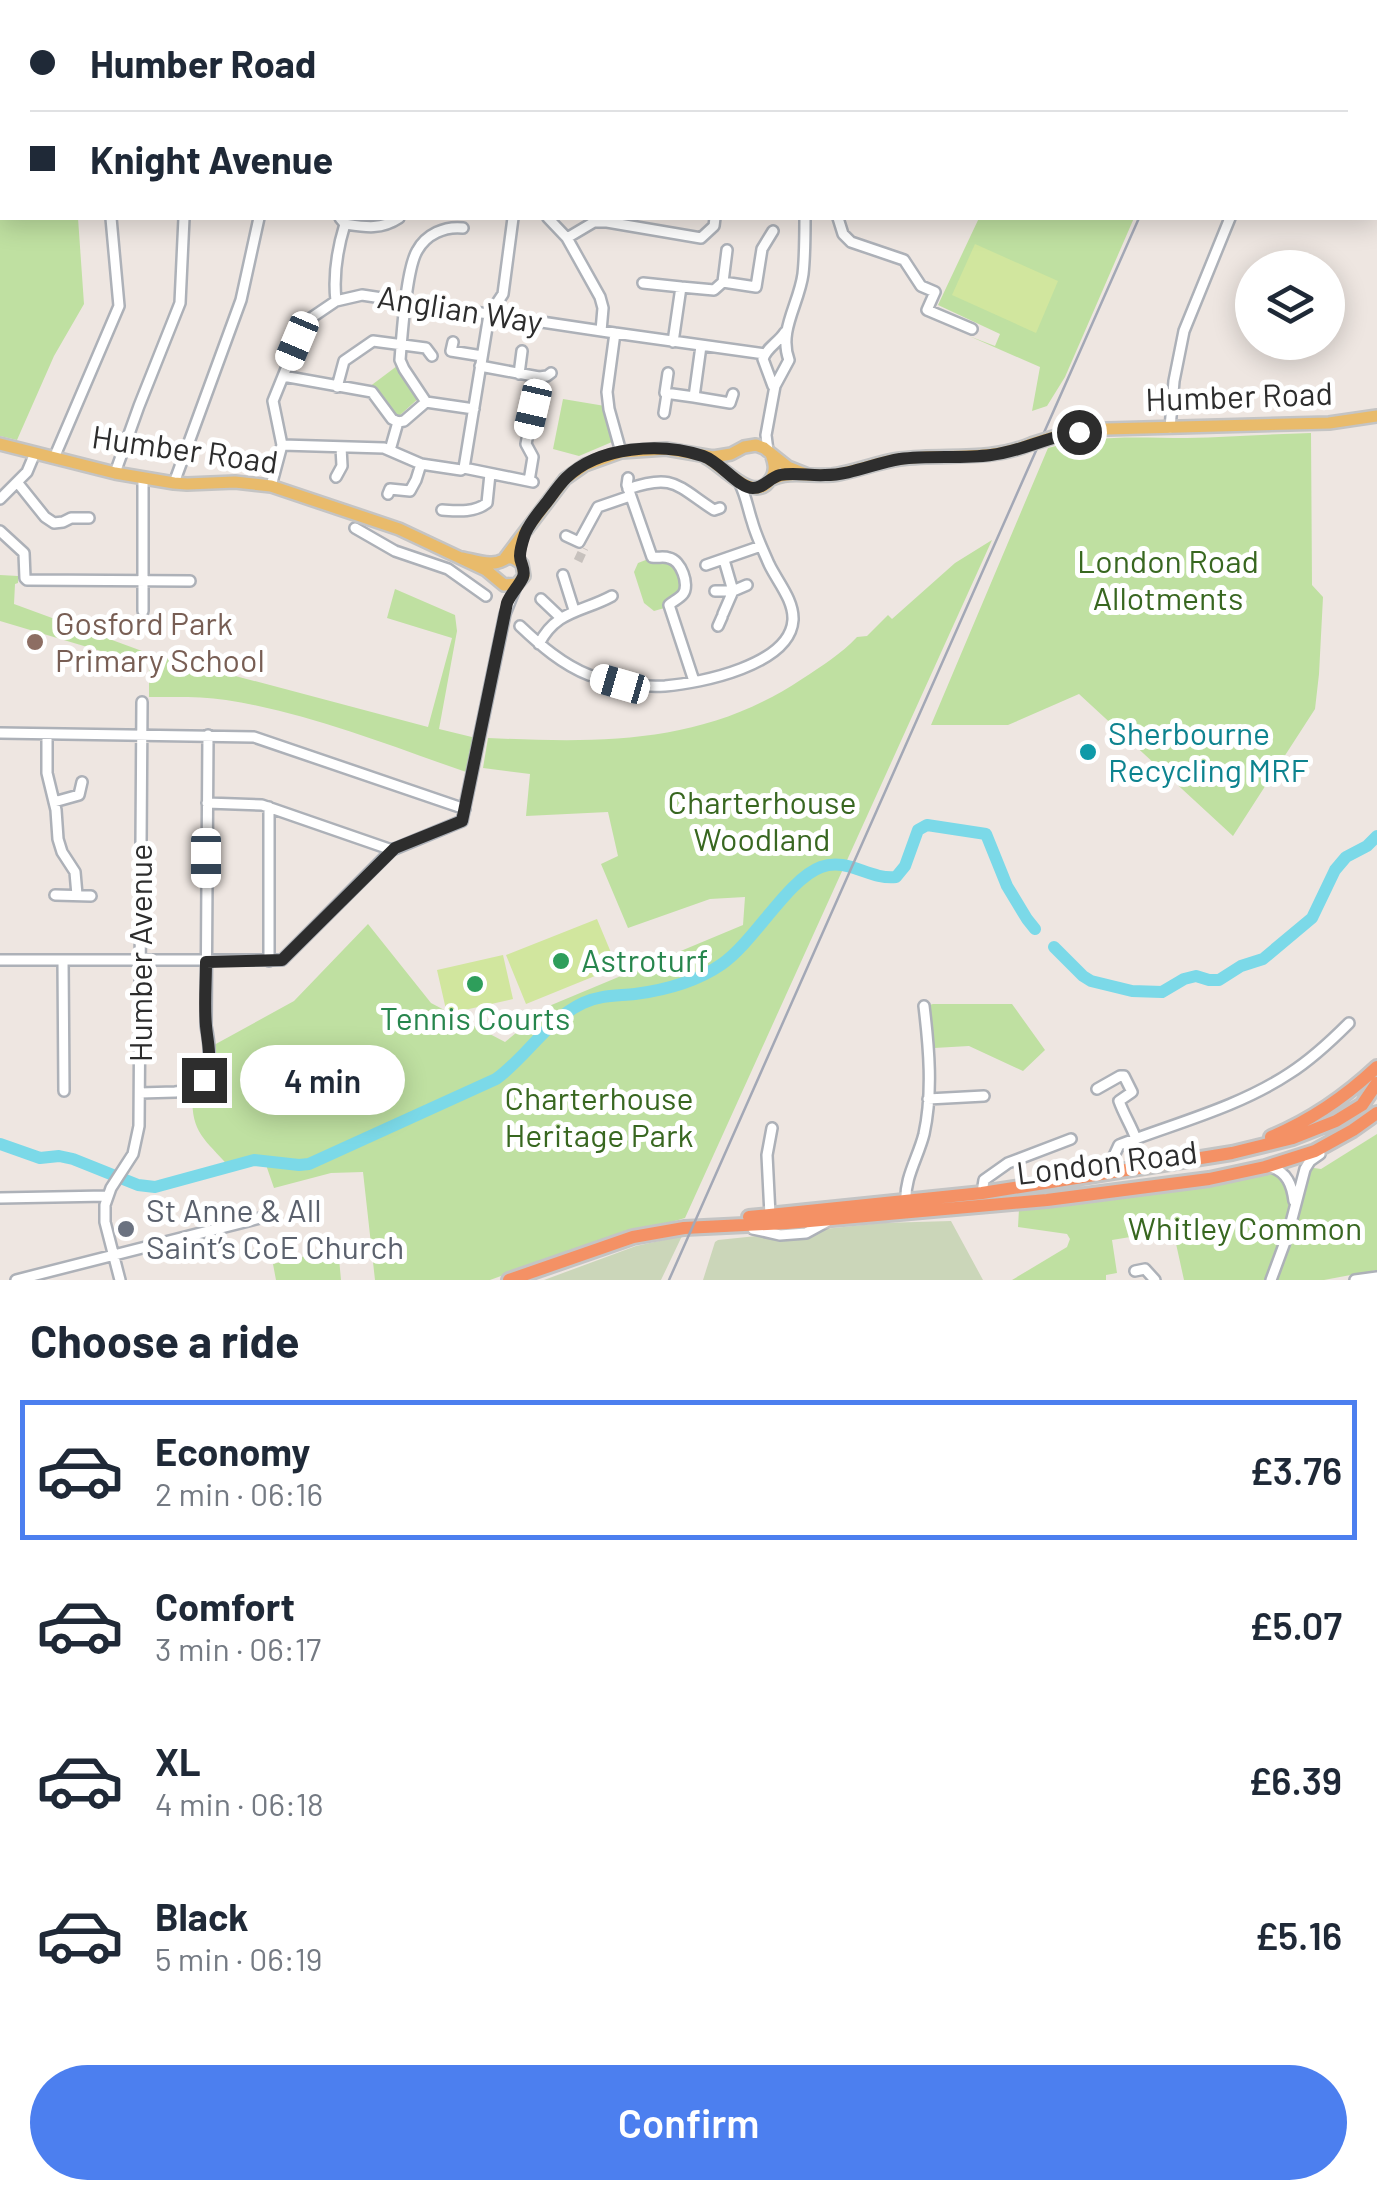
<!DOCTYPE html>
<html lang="en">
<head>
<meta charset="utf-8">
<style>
	:root { --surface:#fff; --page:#f2f2f3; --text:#1f2937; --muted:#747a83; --line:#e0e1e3; --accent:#4c7fef }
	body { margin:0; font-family:Barlow,sans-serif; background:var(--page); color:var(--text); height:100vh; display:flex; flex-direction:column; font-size:38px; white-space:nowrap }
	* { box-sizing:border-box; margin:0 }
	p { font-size:32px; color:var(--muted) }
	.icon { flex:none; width:55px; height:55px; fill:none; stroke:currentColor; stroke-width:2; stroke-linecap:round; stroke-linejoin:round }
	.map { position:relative; height:1280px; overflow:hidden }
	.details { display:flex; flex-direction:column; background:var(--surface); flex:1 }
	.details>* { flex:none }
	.hud { position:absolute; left:0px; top:0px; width:1378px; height:220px; box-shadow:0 5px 25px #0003; display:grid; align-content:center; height:220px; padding:0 30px; background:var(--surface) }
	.controls { position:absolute; left:1235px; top:250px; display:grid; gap:20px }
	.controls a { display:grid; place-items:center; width:110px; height:110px; border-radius:50%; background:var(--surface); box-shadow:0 5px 25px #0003; font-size:50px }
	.end { position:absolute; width:45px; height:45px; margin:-22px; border:12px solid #2d2d2d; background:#fff; box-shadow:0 0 0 5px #fff }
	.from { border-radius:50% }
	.bubble { position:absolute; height:70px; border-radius:35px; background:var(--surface); box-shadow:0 5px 25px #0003; font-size:32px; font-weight:600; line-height:70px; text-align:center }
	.car { position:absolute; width:30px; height:60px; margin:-30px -15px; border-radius:12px; box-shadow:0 0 8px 2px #0007; background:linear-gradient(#fff 24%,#345 0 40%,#fff 0 76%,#345 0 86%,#fff 0) }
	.hud b { display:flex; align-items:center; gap:35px; height:95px; font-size:38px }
	.hud b+b { border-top:2px solid var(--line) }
	.hud i { width:25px; height:25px; background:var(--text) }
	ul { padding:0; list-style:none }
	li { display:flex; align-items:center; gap:30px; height:140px; margin:0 20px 15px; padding:0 10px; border:5px solid transparent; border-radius:0px }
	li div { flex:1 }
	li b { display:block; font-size:38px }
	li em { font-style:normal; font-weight:600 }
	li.active { border-color:var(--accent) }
	li>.icon { width:90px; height:90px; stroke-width:1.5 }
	h2 { padding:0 30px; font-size:45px; line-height:120px }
	.action { display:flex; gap:20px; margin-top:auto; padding:20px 30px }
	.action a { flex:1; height:115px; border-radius:60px; background:var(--accent); color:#fff; font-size:40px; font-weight:600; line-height:115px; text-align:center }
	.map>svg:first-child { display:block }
	.green { fill:#bfe0a1 }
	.cemetery { fill:#cbd6b9 }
	.pitch { fill:#d1e69e }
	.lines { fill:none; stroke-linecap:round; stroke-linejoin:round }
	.river { stroke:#7bd9e8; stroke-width:12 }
	.minor-tunnel { stroke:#c7c1bd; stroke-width:9; stroke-dasharray:9 4.5; stroke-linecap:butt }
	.minor-casing { stroke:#adb1b8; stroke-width:14 }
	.major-casing { stroke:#c4c4c4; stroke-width:16 }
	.highway-casing { stroke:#c4c4c4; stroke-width:18 }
	.minor { stroke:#fff; stroke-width:9 }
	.major { stroke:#e9bb6b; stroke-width:11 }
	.highway { stroke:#f49165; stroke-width:12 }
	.rail { stroke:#a3a8b6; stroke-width:2.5 }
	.major-bridge-casing { stroke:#c4c4c4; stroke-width:16; stroke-linecap:butt }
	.major-bridge { stroke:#e9bb6b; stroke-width:11 }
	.route { stroke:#2d2d2d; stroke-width:12 }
	.education-dot { fill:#8d6e63; stroke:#fff; stroke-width:4 }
	.culture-dot { fill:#0f9aa8; stroke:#fff; stroke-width:4 }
	.leisure-dot { fill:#2e9e5b; stroke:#fff; stroke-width:4 }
	.worship-dot { fill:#6b7280; stroke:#fff; stroke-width:4 }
	.labels { text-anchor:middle; stroke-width:10; stroke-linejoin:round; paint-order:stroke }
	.street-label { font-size:32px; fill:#2d2d2d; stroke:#fff }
	.park-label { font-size:32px; fill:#386720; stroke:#fff }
	.education-label { font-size:32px; fill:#785e54; stroke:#fff; text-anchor:start }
	.culture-label { font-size:32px; fill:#0d838f; stroke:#fff; text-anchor:start }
	.leisure-label { font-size:32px; fill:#27864d; stroke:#fff; text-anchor:start }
	.worship-label { font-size:32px; fill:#5b616d; stroke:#fff; text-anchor:start }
</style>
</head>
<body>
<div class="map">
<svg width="1377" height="1280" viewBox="0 0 1377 1280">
	<rect width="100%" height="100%" fill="#eee6e1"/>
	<path class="green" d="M2,215V218H78L84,304L54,356L17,440L0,436V216Z
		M979,218H1134L1065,377L1047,406L1032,411L1040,367L969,336L995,346L1000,334L938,305Z
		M397,366L409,387L420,397L399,416C386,411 381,394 369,387Z
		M563,399L605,406L612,442L579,456L553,449Z
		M1311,433L1312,585L1323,597L1319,674L1315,709L1233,836L1079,694L1008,725H931L1048,448C1098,434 1136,438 1187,438C1228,437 1270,434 1311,433Z
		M992,540L685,1218L567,1252L490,1280H375L363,1172L331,1173L274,1188L265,1162L233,1171C207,1140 189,1134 193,1091L202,1082L214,1045L294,1001L368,924L431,1003L505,1042L549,1006L743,925L745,897L710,899L628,928L601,864L618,856L608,812L526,816L530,774L483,768L488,738C602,743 703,745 802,679C822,666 841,654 857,637L867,636L888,615L892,619L955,563Z
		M651,558L653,562L669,560L674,562L682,589L669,598L668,607L654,611L644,603L634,572L638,563Z
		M0,575L18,576V583L15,584L14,604L142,651L141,663L0,621Z
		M395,589L455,615L457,631L439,729L476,738L469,773C390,746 309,713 226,700C201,696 175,697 149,697V653L428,727L452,638L387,618Z
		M933,1004H1012L1045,1050L1023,1071L969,1046L934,1048L929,1005Z
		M1377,1134V1270L1324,1280H1184L1173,1230L1112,1240L1117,1273L1106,1275V1280H1012L1067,1247L1070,1239L1067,1234L1018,1227L1019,1209L1166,1190C1191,1192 1194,1187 1216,1182C1233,1178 1250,1175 1267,1172C1283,1175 1286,1189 1290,1204L1299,1203L1311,1165L1314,1168L1321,1169Z
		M338,1248L341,1280H276L273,1264Z"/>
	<path class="cemetery" d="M951,1221L983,1280H703L715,1242L718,1240L882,1223Z
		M682,1236L661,1280H544L636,1246Z"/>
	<path class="pitch" d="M975,244L1058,281L1036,333L952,295Z
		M597,919L617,967L526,1004L506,955Z
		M503,955L513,999L447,1014L437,970Z"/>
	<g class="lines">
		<path class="river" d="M1054,947L1083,976L1091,981L1132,991L1162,992L1184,979L1196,976L1209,980H1219L1241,966L1263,959L1312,918L1335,870L1346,857L1367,846L1377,836
			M0,1144L40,1158L59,1156L73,1159L138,1185L155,1187L254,1160L299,1165L309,1164L496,1079C527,1057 547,1020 583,1003C600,995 617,996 635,994C666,990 696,982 722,964C754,942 788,879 821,867C848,857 869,880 896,877L905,866L918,830L927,825L986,834L1007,886L1027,919L1035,929"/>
		<path class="minor-tunnel" d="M578,561L584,548"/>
		<g class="minor-casing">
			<path id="minor" d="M420,0L423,2
				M721,0V2
				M783,0L784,2
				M913,0L914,2
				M1122,0H1123
				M146,2L147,0
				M287,2V0
				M332,2L340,0
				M445,2L446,0
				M546,2L548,0
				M991,2L994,0
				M1343,2L1344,0
				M0,25H2
				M0,142L2,141
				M1375,161L1377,162
				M340,218L345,224C365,227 381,230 399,218
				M548,218L567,238L600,297L603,308L601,331
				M838,218L843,234L851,242L904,260L921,286L935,292L927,310L972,329
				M567,238L594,222H607L701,238L714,226L715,218
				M723,282L727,250
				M643,283L681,287L673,342
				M681,287L714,290L723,282L756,287L762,249L773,231
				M336,301C333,274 337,250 345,224
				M453,342L451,351L482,356
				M701,346L694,397L730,403L733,394
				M480,366L539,377L547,376L551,373
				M668,373L665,393L694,397
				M519,374L522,351
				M283,376L372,392L392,419L398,422
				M773,386L763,359C766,348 779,342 785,332
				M337,387L344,361L373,341L426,348L432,356
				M426,402L404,369L400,360C402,335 406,270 417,251C426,234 445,226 463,228
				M664,413L667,394
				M398,422L404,421L426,402L474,409
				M1170,428L1174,381L1184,331L1230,218
				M282,445L384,448L421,464L461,470L464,468L533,482
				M390,450L398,422
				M768,451L766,435L775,386L789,360C778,331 799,304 803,274C805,256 805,236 805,218
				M621,452L609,409L607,392L615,333L765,354
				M54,458L119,306L111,218
				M464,468L489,315L503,294L513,218
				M115,473L139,406L180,303L184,218
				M336,477L342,466L341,447
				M628,478L627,485L652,557C658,558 664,556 669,558C681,560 690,585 683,594C679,599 673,601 669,605L694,681
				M529,481L533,457L526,444L533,409
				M17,482L45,517L54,523L63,522L71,518H89
				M174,483L241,300L259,218
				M271,486L282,445L273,401L305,322L336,301L362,295L615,333
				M628,489C674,473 677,486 714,510L720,508
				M388,494L390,489L410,491L416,480L421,464
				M0,499L27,472L35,453
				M442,510C457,511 474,513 487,503L490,474
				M355,528L395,551L448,569L486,596
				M0,531L24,553L25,578L27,580L190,581
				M566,536L579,542L598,507L630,496
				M706,565L761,546
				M563,575L574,610
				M715,591H733L747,585
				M541,599L561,618
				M143,611V478
				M723,614L733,591L724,560
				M520,626C540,645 563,665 589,675C613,684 639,687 665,686C701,683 790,665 793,620C794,600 777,581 769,564C763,550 756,536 752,521C748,509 746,496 740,484
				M718,626L722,617
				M539,644C556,610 583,612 612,596
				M0,733L254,737L465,809
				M47,734V773L56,810L58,839L62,852L75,872L77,895
				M54,802L79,795L82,782
				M207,803L262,805L392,850
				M269,807V961
				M55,895L91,896
				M0,960H282L392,850L462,821L505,614L517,584
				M63,960L64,1091
				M1097,1089L1120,1076H1124L1132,1092L1119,1101C1124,1115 1131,1125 1136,1139
				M140,1093L175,1092L199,1089C211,1067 211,1050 206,1026L208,735
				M928,1099L984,1096
				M1271,1167C1287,1172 1292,1185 1294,1201
				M1114,1172L1113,1158L1119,1145C1176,1123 1239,1107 1290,1073C1312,1059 1331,1041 1349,1023
				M982,1193L984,1180L1008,1163L1071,1139
				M0,1198L107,1196
				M906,1203C904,1178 918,1158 924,1134C933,1093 929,1047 924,1006
				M770,1215L767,1155L772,1128
				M753,1229L780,1235L806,1233L828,1221
				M1135,1271L1145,1269L1155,1280
				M16,1280L260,1218
				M120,1280L105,1222V1205L111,1188L133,1154L139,1126L142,702
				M1271,1280L1288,1234L1305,1169L1310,1161L1320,1154
				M1355,1280L1377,1277"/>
		</g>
		<g class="major-casing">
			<path id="major" d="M1063,434L1107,429L1329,423L1377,416
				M0,444L115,473L174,483L187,484L235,482L271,486L399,529L486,570L504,585L517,584L524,576L522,564C505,550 507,564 490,563C481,563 472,560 463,558
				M705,457C724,466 755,507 772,477C776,469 774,462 771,454
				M770,480C789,470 811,477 832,475C855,472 877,462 900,459C945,453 989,462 1031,444
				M505,558L565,479L585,465L621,452L666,449L713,457L731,454L744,447L756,445L764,448L788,467L808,475"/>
		</g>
		<g class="highway-casing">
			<path id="highway" d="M1271,1137C1312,1120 1345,1097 1377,1067
				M749,1217L982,1193L1232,1153L1293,1138L1336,1121L1362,1105L1377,1083
				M509,1280L633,1237L684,1228L787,1223L1047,1200L1209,1179L1265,1167L1315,1151L1353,1130L1377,1113"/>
		</g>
		<use href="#minor" class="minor"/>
		<use href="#major" class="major"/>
		<use href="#highway" class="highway"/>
		<path class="rail" d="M1234,2L1235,0
			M669,1280L1139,218"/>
		<g class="major-bridge-casing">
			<path id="major-bridge" d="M1031,444L1063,434"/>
		</g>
		<use href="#major-bridge" class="major-bridge"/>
	</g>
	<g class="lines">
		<path class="route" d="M204,1080C213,1060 208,1047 206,1026C204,1005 206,983 206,962L282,960L395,848L462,821L507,603C511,593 519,586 523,577C526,569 520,564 520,556C520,549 523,540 525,534C530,522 539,512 547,502C553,494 559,485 566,478C599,446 661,442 703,456C721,462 738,488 753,488C764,488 769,478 780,475C794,472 811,476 825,475C851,475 875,463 900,459C930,455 961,459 991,455C1021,452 1048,436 1079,432"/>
	</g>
	<circle class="education-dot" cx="35" cy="642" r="10"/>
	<circle class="culture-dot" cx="1088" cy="752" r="10"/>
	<g class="leisure-dot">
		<circle cx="561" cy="961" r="10"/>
		<circle cx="475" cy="984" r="10"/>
	</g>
	<circle class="worship-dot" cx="126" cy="1229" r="10"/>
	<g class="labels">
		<g class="street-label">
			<text transform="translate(460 310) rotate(9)" y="11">Anglian Way</text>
			<text transform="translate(1239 397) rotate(-2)" y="11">Humber Road</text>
			<text transform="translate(185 450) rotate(8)" y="11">Humber Road</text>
			<text transform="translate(141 953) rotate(-90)" y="11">Humber Avenue</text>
			<text transform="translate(1107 1163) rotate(-7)" y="11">London Road</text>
		</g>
		<g class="park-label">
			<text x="1168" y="573">London Road<tspan x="1168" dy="37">Allotments</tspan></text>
			<text x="762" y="814">Charterhouse<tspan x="762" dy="37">Woodland</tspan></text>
			<text x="599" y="1110">Charterhouse<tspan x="599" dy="37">Heritage Park</tspan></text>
			<text x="1245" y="1240">Whitley Common</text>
		</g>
		<g class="education-label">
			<text x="55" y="635">Gosford Park<tspan x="55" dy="37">Primary School</tspan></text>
		</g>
		<g class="culture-label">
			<text x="1108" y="745">Sherbourne<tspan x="1108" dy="37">Recycling MRF</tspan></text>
		</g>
		<g class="leisure-label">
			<text x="581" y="972">Astroturf</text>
			<text x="475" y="1030" text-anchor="middle">Tennis Courts</text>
		</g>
		<g class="worship-label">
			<text x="146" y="1222">St Anne &amp; All<tspan x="146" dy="37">Saint’s CoE Church</tspan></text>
		</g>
	</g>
</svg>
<div class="controls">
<a><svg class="icon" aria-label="layers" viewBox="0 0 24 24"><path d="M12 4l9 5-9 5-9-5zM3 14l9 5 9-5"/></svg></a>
</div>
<i class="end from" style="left:1079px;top:432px"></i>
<i class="end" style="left:204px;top:1080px"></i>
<div class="bubble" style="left:240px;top:1045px;width:165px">4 min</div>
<i class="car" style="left:297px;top:341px;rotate:203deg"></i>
<i class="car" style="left:533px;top:409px;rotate:193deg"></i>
<i class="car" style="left:620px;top:684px;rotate:286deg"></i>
<i class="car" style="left:206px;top:858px;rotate:180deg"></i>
<div class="hud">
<b><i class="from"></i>Humber Road</b>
<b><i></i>Knight Avenue</b>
</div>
</div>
<section class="details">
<h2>Choose a ride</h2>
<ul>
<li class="active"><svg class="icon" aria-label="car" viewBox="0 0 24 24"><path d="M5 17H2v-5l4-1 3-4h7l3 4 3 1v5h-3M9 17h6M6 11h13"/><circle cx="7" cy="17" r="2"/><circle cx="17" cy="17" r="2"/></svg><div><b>Economy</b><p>2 min · 06:16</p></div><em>£3.76</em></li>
<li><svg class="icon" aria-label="car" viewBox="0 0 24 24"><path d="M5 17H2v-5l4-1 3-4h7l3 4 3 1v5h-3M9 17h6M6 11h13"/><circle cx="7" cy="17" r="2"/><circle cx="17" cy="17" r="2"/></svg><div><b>Comfort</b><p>3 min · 06:17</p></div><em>£5.07</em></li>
<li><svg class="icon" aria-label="car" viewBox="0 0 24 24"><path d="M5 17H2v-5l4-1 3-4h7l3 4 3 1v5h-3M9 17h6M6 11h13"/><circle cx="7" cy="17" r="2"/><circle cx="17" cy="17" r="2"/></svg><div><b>XL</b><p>4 min · 06:18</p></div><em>£6.39</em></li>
<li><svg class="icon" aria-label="car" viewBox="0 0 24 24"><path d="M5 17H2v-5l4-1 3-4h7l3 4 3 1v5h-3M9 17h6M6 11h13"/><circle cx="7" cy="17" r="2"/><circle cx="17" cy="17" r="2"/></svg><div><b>Black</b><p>5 min · 06:19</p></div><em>£5.16</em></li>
</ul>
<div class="action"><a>Confirm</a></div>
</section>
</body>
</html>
